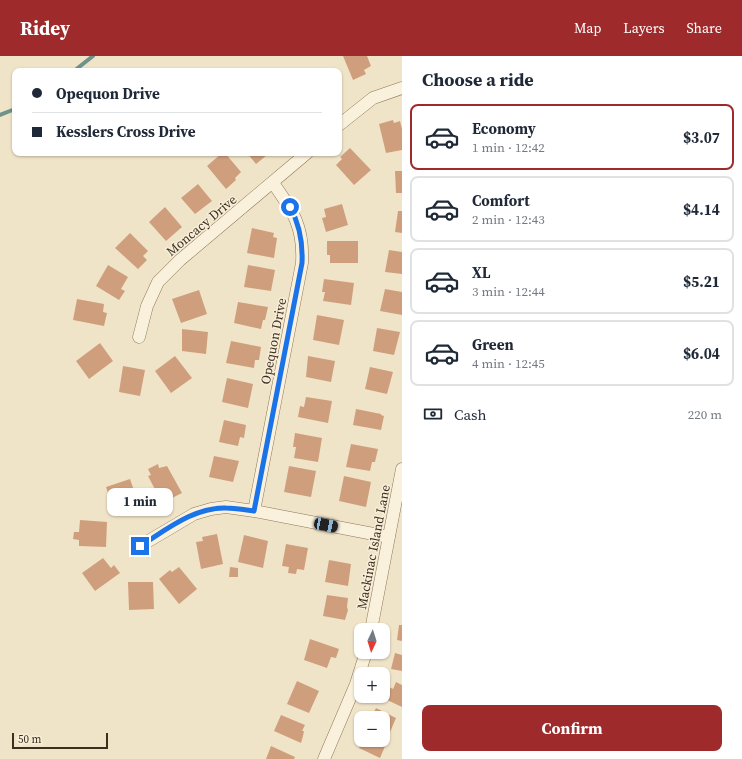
<!DOCTYPE html>
<html lang="en">
<head>
<meta charset="utf-8">
<style>
	:root { --surface:#fff; --page:#f6f6f7; --text:#1f2937; --muted:#747a83; --line:#e0e1e3; --accent:#9e2a2b }
	body { margin:0; font-family:"Source Serif 4",serif; background:var(--page); color:var(--text); height:100vh; display:flex; flex-direction:column; font-size:15px; white-space:nowrap }
	* { box-sizing:border-box; margin:0 }
	p { font-size:13px; color:var(--muted) }
	.icon { flex:none; width:22px; height:22px; fill:none; stroke:currentColor; stroke-width:2; stroke-linecap:round; stroke-linejoin:round }
	.map { position:relative; flex:1; overflow:hidden }
	.side { display:flex; flex-direction:column; background:var(--surface); width:340px }
	.side>* { flex:none }
	.top-card { position:absolute; left:12px; top:12px; width:330px; height:88px; border-radius:8px; box-shadow:0 1px 3px #0004; display:grid; align-content:center; height:88px; padding:0 20px; background:var(--surface) }
	.needle { width:26px; rotate:184deg }
	.buttons { position:absolute; left:354px; top:567px; display:grid; gap:8px }
	.buttons a { display:grid; place-items:center; width:36px; height:36px; border-radius:8px; background:var(--surface); box-shadow:0 1px 3px #0004; font-size:20px }
	.scale { position:absolute; left:12px; bottom:10px; width:96px; box-sizing:border-box; padding-left:4px; border:2px solid #3d2e20; border-top:0; font-size:11px; line-height:14px; white-space:nowrap; color:#3d2e20; -webkit-text-stroke:3px #f7eed8; paint-order:stroke }
	.end { position:absolute; width:18px; height:18px; margin:-9px; border:5px solid #1a73e8; background:#fff; box-shadow:0 0 0 2px #fff }
	.from { border-radius:50% }
	.bubble { position:absolute; height:28px; border-radius:8px; background:var(--surface); box-shadow:0 1px 3px #0004; font-size:13px; font-weight:700; line-height:28px; text-align:center }
	.car { position:absolute; width:12px; height:24px; margin:-12px -6px; border-radius:5px; box-shadow:0 0 3px 1px #0007; background:linear-gradient(#222 24%,#8ab4d8 0 40%,#222 0 76%,#8ab4d8 0 86%,#222 0) }
	.top-card b { display:flex; align-items:center; gap:14px; height:38px; font-size:15px }
	.top-card b+b { border-top:1px solid var(--line) }
	.top-card i { width:10px; height:10px; background:var(--text) }
	ul { padding:0; list-style:none }
	li { display:flex; align-items:center; gap:12px; height:66px; margin:0 8px 6px; padding:0 12px; border:2px solid var(--line); border-radius:8px }
	li div { flex:1 }
	li b { display:block; font-size:15px }
	li em { font-style:normal; font-weight:700 }
	li.on { border-color:var(--accent) }
	li>.icon { width:36px; height:36px; stroke-width:1.5 }
	h2 { padding:0 20px; font-size:18px; line-height:48px }
	.pay { display:flex; align-items:center; gap:10px; height:44px; padding:0 20px; font-size:15px }
	.pay p { margin-inline-start:auto }
	.action { display:flex; gap:8px; margin-top:auto; padding:8px 20px }
	.action a { flex:1; height:46px; border-radius:8px; background:var(--accent); color:#fff; font-size:16px; font-weight:700; line-height:46px; text-align:center }
	header { display:flex; align-items:center; gap:24px; box-sizing:border-box; height:56px; padding:0 20px; background:var(--accent); color:#fff }
	header strong { font-size:19px }
	nav { display:flex; gap:22px; margin-inline-start:auto; font-size:14px }
	main { display:flex; flex:1; min-height:0 }
	.map>svg:first-child { display:block }
	.lines { fill:none; stroke-linecap:round; stroke-linejoin:round }
	.stream { stroke:#6f938a; stroke-width:4 }
	.building { fill:#cf9f7d }
	.street-casing { stroke:#8d765c; stroke-width:13 }
	.street { stroke:#faf1dc; stroke-width:12 }
	.route { stroke:#1a73e8; stroke-width:5 }
	.labels { text-anchor:middle; stroke-width:3; stroke-linejoin:round; paint-order:stroke }
	.street-label { font-size:13px; fill:#3d2e20; stroke:#f7eed8 }
</style>
</head>
<body>
<header>
<strong>Ridey</strong>
<nav><a>Map</a><a>Layers</a><a>Share</a></nav>
</header>
<main>
<div class="map">
<svg width="402" height="703" viewBox="0 0 402 703">
	<rect width="100%" height="100%" fill="#f0e4c8"/>
	<g class="lines">
		<path class="stream" d="M74,15L93,0
			M0,59L15,53"/>
	</g>
	<path class="building" d="M343,0H367L371,10L364,14L366,18L353,24Z
		M393,64L394,67L400,65L402,73V94L386,97L379,68Z
		M350,92L371,114L354,129L336,109L342,103L340,101Z
		M222,97H225L241,116L235,122L236,124L226,133L207,110Z
		M247,97H265L267,99L256,108Z
		M395,115H402V137H396Z
		M198,128L212,145L195,158L181,142Z
		M342,148L348,169L326,176L322,162L326,161L324,153Z
		M165,151L182,171L166,185L149,166Z
		M398,155H402V177L395,176Z
		M252,172L274,177L273,181L277,182L274,202L247,197Z
		M130,177L148,195L143,200L147,204L138,213L115,192Z
		M327,185H358V207H330V199H327Z
		M389,194L402,196V218L385,216Z
		M108,209L128,221L121,233L125,235L119,244L96,230Z
		M248,209L275,214L271,235L244,231Z
		M324,223L354,227L351,249L323,245L325,236H322Z
		M385,233L402,236V259L380,255Z
		M199,234L207,258L181,267L172,243Z
		M77,243L104,248L103,256L107,257L104,270L73,264Z
		M238,246L268,251L265,264H263L261,273L234,267Z
		M317,259L344,264L339,289L313,284Z
		M377,272L400,276L394,299L373,295Z
		M182,273L208,276L206,298L182,295Z
		M231,285L261,291L259,304H255L254,312L226,307Z
		M100,287L113,305L89,323L76,305Z
		M175,300L192,322L171,337L155,315Z
		M308,300L335,305L331,326L306,321Z
		M123,310L145,314L140,340L119,336Z
		M370,311L393,316L387,338L365,333Z
		M227,322L253,328L248,352L222,346Z
		M306,341L332,345L328,367L298,361L300,350L304,351Z
		M356,353L381,358V359L384,360L381,374L353,369Z
		M224,364L246,369L244,382L240,381L238,390L219,386Z
		M295,377L322,382L318,406L294,402L296,391H293Z
		M351,388L378,393L375,406H372L370,415L346,411Z
		M214,400L239,405L233,426L209,421Z
		M158,408L159,412L167,410L182,437L170,443L169,441L161,445L148,420L151,419L148,413Z
		M289,410L316,415L311,441L284,436Z
		M344,420L371,426L366,451L339,445Z
		M130,423L138,446L114,455L106,431Z
		M80,464L107,466L106,491L79,490V484L73,483L74,476H79Z
		M217,478L223,508L201,513L196,486L203,485L202,481Z
		M244,479L268,485L263,512L238,506Z
		M286,488L308,492L304,514L297,513L296,518L288,517L289,511L282,510Z
		M103,502L111,512L114,509L120,517L95,535L82,517Z
		M329,504L351,508L348,530L325,526Z
		M179,511L197,533L179,548L159,523L170,514L172,516Z
		M230,511L238,512V521H229Z
		M128,526H153L154,553L129,554Z
		M327,539L348,542L347,551L348,554L345,564L323,560Z
		M399,569H402V585L397,584Z
		M310,583L339,593L336,602L331,601L327,612L304,604Z
		M395,597L402,599V615L391,613Z
		M297,625L319,635L309,657L287,648Z
		M396,626L402,629V651L385,643L387,640L383,639L385,629L393,633Z
		M376,652L396,662L390,676L383,673V662H371Z
		M281,659L305,669L302,675H304L303,680L301,687L274,675Z
		M362,684H379L386,688L380,702L359,692Z
		M271,690L295,701L294,703H266Z"/>
	<g class="lines">
		<g class="street-casing">
			<path id="street" d="M339,69L373,42L402,32
				M139,281L147,250L158,226L180,204L307,97
				M254,455L302,207C304,171 293,155 273,127
				M140,490L194,458L211,453L226,451L254,455L389,481
				M371,574L402,413
				M324,703L356,628L366,596"/>
		</g>
		<use href="#street" class="street"/>
	</g>
	<g class="lines">
		<path class="route" d="M140,490C166,474 194,451 226,452C235,452 245,454 254,455L302,207C303,186 300,169 290,151"/>
	</g>
	<g class="labels">
		<g class="street-label">
			<text transform="translate(201 169) rotate(-40)" y="5">Moncacy Drive</text>
			<text transform="translate(273 285) rotate(-79)" y="5">Opequon Drive</text>
			<text transform="translate(373 491) rotate(-79)" y="5">Mackinac Island Lane</text>
		</g>
	</g>
</svg>
<div class="buttons">
<a><svg class="needle" viewBox="-14 -14 28 28"><path d="M0-13l5 13h-10z" fill="#e53935"/><path d="M0 13l5-13h-10z" fill="#747a83"/></svg></a>
<a>+</a>
<a>−</a>
</div>
<div class="scale">50 m</div>
<i class="end from" style="left:290px;top:151px"></i>
<i class="end" style="left:140px;top:490px"></i>
<div class="bubble" style="left:107px;top:432px;width:66px">1 min</div>
<i class="car" style="left:326px;top:469px;rotate:101deg"></i>
<div class="top-card">
<b><i class="from"></i>Opequon Drive</b>
<b><i></i>Kesslers Cross Drive</b>
</div>
</div>
<section class="side">
<h2>Choose a ride</h2>
<ul>
<li class="on"><svg class="icon" aria-label="car" viewBox="0 0 24 24"><path d="M5 17H2v-5l4-1 3-4h7l3 4 3 1v5h-3M9 17h6M6 11h13"/><circle cx="7" cy="17" r="2"/><circle cx="17" cy="17" r="2"/></svg><div><b>Economy</b><p>1 min · 12:42</p></div><em>$3.07</em></li>
<li><svg class="icon" aria-label="car" viewBox="0 0 24 24"><path d="M5 17H2v-5l4-1 3-4h7l3 4 3 1v5h-3M9 17h6M6 11h13"/><circle cx="7" cy="17" r="2"/><circle cx="17" cy="17" r="2"/></svg><div><b>Comfort</b><p>2 min · 12:43</p></div><em>$4.14</em></li>
<li><svg class="icon" aria-label="car" viewBox="0 0 24 24"><path d="M5 17H2v-5l4-1 3-4h7l3 4 3 1v5h-3M9 17h6M6 11h13"/><circle cx="7" cy="17" r="2"/><circle cx="17" cy="17" r="2"/></svg><div><b>XL</b><p>3 min · 12:44</p></div><em>$5.21</em></li>
<li><svg class="icon" aria-label="car" viewBox="0 0 24 24"><path d="M5 17H2v-5l4-1 3-4h7l3 4 3 1v5h-3M9 17h6M6 11h13"/><circle cx="7" cy="17" r="2"/><circle cx="17" cy="17" r="2"/></svg><div><b>Green</b><p>4 min · 12:45</p></div><em>$6.04</em></li>
</ul>
<div class="pay"><svg class="icon" aria-label="cash" viewBox="0 0 24 24"><path d="M3 7h18v10H3z"/><circle cx="12" cy="12" r="2"/></svg>Cash<p>220 m</p></div>
<div class="action"><a>Confirm</a></div>
</section>
</main>
</body>
</html>
